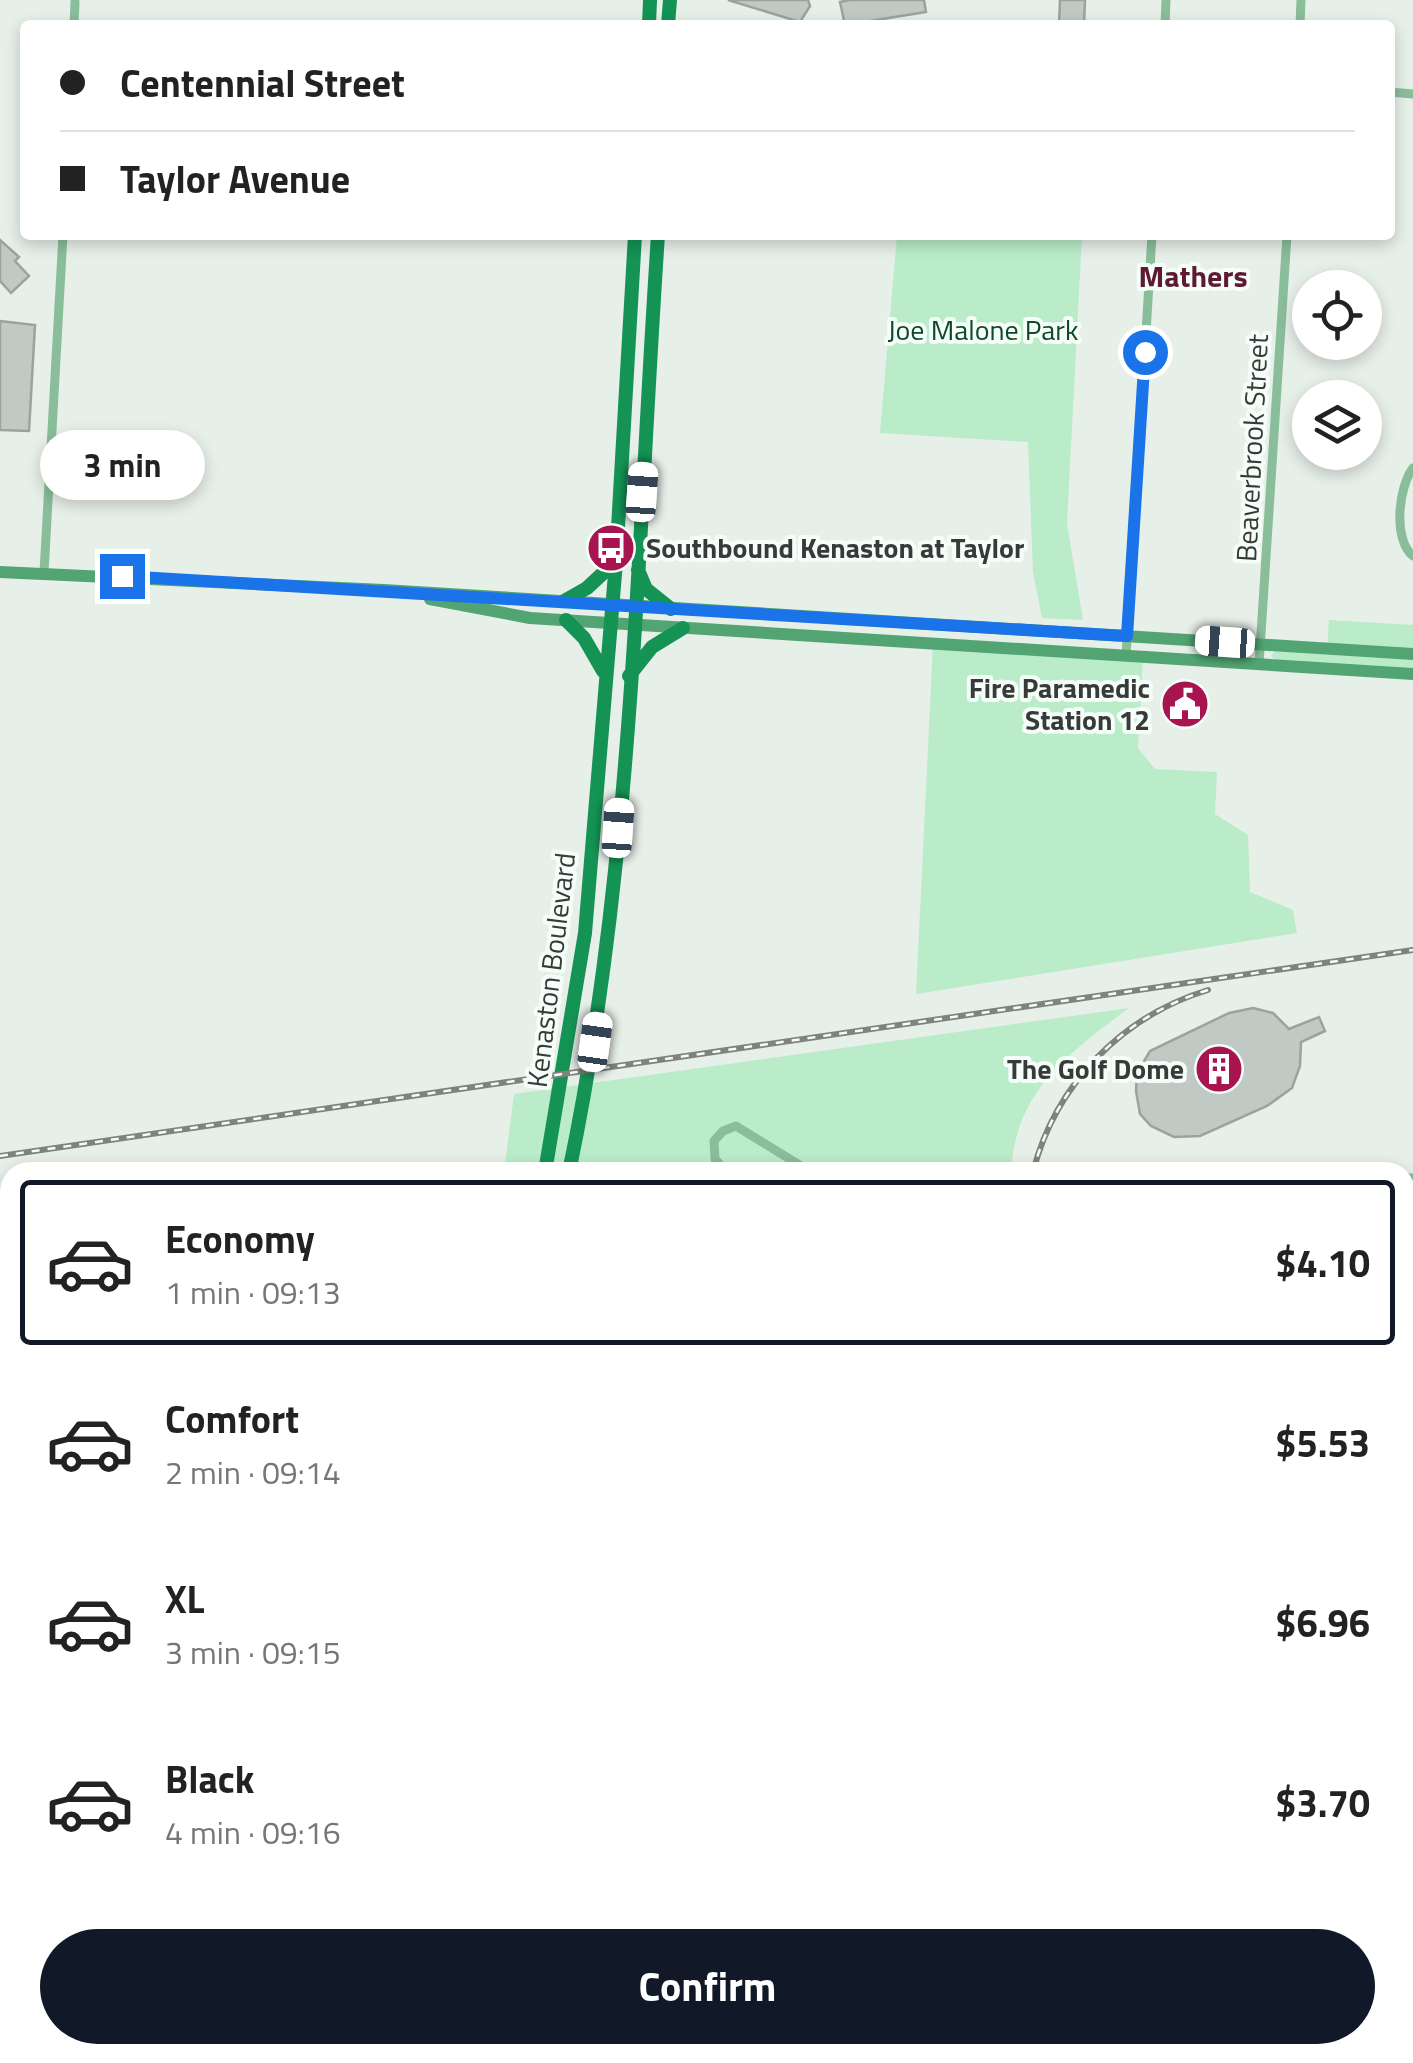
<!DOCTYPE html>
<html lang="en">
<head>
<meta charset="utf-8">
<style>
	:root { --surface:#fff; --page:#f2f2f2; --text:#222; --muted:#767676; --line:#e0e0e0; --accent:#111827 }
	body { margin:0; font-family:"Titillium Web",sans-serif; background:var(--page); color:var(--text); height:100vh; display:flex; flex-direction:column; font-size:38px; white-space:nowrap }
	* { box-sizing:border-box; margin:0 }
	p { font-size:32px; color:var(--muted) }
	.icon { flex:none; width:55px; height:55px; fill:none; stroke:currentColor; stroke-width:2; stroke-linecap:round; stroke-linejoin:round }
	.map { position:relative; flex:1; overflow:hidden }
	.drawer { position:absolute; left:0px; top:1162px; width:1415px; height:902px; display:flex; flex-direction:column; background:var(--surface); border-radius:30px 30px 0 0; box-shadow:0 5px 15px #0003 }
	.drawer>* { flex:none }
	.top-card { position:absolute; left:20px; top:20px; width:1375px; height:220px; border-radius:10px; box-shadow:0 5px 15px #0003; display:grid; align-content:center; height:220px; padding:0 40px; background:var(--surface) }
	.tools { position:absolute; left:1292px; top:270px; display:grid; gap:20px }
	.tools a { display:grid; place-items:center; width:90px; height:90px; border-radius:50%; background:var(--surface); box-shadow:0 5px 15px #0003; font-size:50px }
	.end { position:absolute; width:45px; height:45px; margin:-22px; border:12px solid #1a73e8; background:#fff; box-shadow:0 0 0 5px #fff }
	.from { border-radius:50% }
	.bubble { position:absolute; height:70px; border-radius:35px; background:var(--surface); box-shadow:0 5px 15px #0003; font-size:32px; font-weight:700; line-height:70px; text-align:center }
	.car { position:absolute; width:30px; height:60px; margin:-30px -15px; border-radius:12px; box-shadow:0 0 8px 2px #0007; background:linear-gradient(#fff 24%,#345 0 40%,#fff 0 76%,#345 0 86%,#fff 0) }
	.top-card b { display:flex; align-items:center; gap:35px; height:95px; font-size:38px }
	.top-card b+b { border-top:2px solid var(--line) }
	.top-card i { width:25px; height:25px; background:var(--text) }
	ul { padding:18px 0 0; list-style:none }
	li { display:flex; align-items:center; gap:30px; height:165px; margin:0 20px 15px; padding:0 20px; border:5px solid transparent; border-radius:10px }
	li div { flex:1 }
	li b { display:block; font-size:38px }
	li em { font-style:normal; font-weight:700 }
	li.on { border-color:var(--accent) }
	li>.icon { width:90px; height:90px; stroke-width:1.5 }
	.action { display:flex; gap:20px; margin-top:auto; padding:20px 40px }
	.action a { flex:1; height:115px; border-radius:60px; background:var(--accent); color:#fff; font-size:40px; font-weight:700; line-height:115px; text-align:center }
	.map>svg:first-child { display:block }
	.green { fill:#baecc9 }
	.building { fill:#c1c9c4; stroke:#9ba39d; stroke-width:2.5 }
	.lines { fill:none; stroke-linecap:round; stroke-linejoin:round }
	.street { stroke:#8abd9a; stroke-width:9 }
	.secondary { stroke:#52a572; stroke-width:12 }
	.primary { stroke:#149354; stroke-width:14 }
	.rail-casing { stroke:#7e837f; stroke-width:6 }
	.rail { stroke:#f4fdf7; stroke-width:2.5; stroke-dasharray:8; stroke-linecap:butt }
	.route { stroke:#1a73e8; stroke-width:12 }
	.labels { text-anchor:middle; stroke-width:8; stroke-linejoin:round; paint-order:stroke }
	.park-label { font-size:28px; fill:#0e4929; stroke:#f4fdf7 }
	.street-label { font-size:28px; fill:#373a38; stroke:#f4fdf7 }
	.poi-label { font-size:28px; font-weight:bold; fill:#373a38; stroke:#f4fdf7; text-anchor:end }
	.neighbourhood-label { font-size:30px; font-weight:bold; fill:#5e1a30; stroke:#f4fdf7 }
</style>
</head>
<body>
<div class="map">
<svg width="1413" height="2063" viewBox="0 0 1413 2063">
	<rect width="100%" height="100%" fill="#e7efe9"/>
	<path class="green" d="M897,235H1082L1067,524L1083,620L1042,618L1033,572L1028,442L880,433Z
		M1329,620L1413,625V654L1327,649Z
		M933,644L1143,657L1138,748L1155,769L1217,772L1215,814L1248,835L1250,892L1293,910L1297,933L916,994Z
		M1275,651L1413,660V669L1275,660L1271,656Z
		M1129,1008C1069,1053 1015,1091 1011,1172H504L514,1094Z"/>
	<path class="building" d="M728,0H808L810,6L800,22Z
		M850,0H924L926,12L845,25L840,2Z
		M1060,0H1085L1084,25H1059Z
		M0,240L19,257L15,261L29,276L11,293L0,281Z
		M0,321L35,325L29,431L0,430Z
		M1253,1008L1273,1013L1289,1029L1319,1017L1325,1031L1301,1042L1300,1066L1292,1088L1267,1106L1200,1136L1174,1137L1151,1126L1140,1114L1136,1091L1137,1073L1150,1051L1229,1013Z
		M10,1326V1539L0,1541V1327Z"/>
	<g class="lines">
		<path class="street" d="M74,25L75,2
			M1165,25L1166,0
			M1300,25L1301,0
			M1390,92L1413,94
			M1413,468C1398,488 1393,540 1413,556
			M44,572L63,235
			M1126,656L1152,235
			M1259,664L1287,235
			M727,1172L715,1159L714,1141L723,1131L736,1126L811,1172
			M1405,1178H1413
			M0,1795L10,1799
			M0,1816H10"/>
		<path class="secondary" d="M0,572L384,590L1413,654
			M430,599L530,618L1413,674
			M1405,1863H1413
			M1405,1892H1413
			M0,2042L10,2046
			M388,2063L487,2055"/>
		<path class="primary" d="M649,25L650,0
			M668,25L670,0
			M638,570L646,589L671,609
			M564,601L587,588L615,562
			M566,620L584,638L603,671
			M629,676L652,647L683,628
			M545,1172L585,933L616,562L635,235
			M569,1172C633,868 637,545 658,235
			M445,2063V2055
			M487,2063V2055
			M519,2063L537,2055"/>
		<g class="rail-casing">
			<path id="rail" d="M0,1156L1413,950
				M1033,1172C1055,1085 1122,1016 1208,990
				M1093,2063V2055"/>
		</g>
		<use href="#rail" class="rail"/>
	</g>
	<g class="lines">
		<path class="route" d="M122,576L1127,636L1145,352"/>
	</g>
	<defs>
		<g id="bus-disc" transform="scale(2.5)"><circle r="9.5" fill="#a71450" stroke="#f4fdf7"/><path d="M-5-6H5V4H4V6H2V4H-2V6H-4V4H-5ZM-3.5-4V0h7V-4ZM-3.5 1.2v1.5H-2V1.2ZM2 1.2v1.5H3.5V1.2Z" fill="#fff"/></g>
		<g id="civic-disc" transform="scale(2.5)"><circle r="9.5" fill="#a71450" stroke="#f4fdf7"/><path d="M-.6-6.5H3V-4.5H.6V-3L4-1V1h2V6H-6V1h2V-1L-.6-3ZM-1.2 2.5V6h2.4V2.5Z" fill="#fff"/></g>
		<g id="building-disc" transform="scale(2.5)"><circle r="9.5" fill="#a71450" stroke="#f4fdf7"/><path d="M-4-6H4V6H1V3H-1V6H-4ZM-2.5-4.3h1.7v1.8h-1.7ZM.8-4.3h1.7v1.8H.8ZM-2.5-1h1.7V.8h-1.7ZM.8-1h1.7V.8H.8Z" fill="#fff"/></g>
	</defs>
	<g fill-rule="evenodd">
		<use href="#bus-disc" x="611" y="548"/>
		<use href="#civic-disc" x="1185" y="704"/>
		<use href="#building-disc" x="1219" y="1069"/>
	</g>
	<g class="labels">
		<g class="park-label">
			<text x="983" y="340">Joe Malone Park</text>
		</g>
		<g class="street-label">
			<text transform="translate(1252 448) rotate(-87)" y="10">Beaverbrook Street</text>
			<text transform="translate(551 970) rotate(-83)" y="10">Kenaston Boulevard</text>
		</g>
		<g class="poi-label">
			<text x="646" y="558" text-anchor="start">Southbound Kenaston at Taylor</text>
			<text x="1150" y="698">Fire Paramedic<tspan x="1150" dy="32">Station 12</tspan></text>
			<text x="1184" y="1079">The Golf Dome</text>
		</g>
		<g class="neighbourhood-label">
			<text x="1193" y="287">Mathers</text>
		</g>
	</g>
</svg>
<div class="tools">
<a><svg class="icon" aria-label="locate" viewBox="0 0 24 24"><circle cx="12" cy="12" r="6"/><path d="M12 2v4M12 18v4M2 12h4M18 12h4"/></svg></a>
<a><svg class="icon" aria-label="layers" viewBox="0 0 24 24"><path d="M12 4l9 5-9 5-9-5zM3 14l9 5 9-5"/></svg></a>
</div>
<i class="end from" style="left:1145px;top:352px"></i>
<i class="end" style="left:122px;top:576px"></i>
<div class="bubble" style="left:40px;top:430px;width:165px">3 min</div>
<i class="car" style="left:642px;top:492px;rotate:4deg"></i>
<i class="car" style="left:1225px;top:642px;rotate:274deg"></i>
<i class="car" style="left:618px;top:828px;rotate:4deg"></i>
<i class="car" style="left:595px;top:1042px;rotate:8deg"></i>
<div class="top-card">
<b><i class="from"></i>Centennial Street</b>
<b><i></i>Taylor Avenue</b>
</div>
<section class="drawer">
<ul>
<li class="on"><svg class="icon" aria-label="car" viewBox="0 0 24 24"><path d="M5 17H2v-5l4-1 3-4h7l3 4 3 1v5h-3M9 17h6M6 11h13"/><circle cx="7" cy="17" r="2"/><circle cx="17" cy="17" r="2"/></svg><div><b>Economy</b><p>1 min · 09:13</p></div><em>$4.10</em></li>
<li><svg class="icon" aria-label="car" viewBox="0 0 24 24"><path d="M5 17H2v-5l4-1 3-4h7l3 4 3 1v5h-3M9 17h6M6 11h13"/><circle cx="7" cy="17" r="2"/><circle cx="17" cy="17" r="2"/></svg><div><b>Comfort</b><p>2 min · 09:14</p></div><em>$5.53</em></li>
<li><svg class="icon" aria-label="car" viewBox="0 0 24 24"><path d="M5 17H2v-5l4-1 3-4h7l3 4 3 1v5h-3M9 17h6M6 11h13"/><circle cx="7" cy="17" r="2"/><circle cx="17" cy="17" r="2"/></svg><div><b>XL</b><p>3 min · 09:15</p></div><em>$6.96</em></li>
<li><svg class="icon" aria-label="car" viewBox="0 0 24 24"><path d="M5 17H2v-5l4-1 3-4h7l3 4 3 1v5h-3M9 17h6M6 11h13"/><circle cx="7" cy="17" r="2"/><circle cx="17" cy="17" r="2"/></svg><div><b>Black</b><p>4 min · 09:16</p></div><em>$3.70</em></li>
</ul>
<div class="action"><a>Confirm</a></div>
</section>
</div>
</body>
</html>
